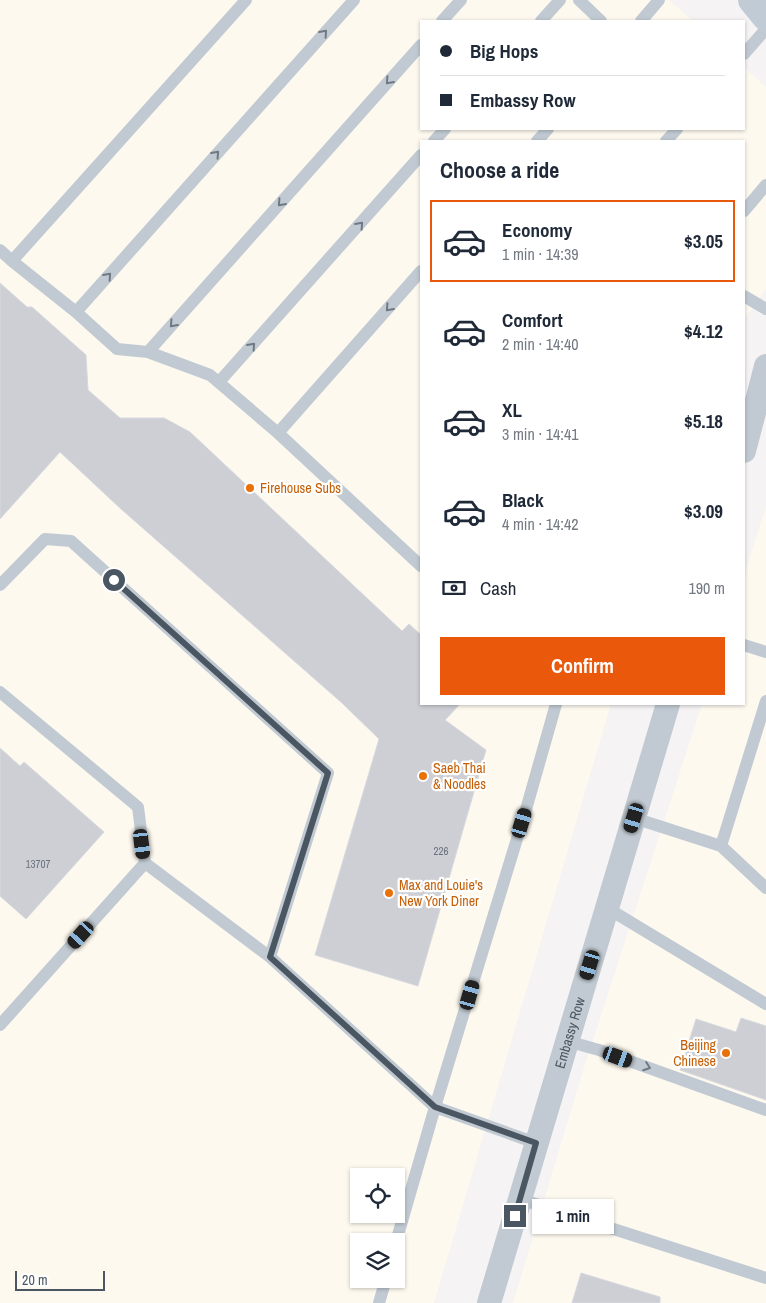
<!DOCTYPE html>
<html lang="en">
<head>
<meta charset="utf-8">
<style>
	:root { --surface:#fff; --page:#f6f6f7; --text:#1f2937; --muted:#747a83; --line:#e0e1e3; --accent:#ea580c }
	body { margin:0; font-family:"Archivo Narrow",sans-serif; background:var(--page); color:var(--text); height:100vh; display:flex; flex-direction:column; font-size:19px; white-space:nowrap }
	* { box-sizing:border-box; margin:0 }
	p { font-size:16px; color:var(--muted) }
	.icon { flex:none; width:28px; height:28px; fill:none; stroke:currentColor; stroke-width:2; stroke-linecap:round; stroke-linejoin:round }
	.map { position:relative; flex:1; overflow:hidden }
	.panel { position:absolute; left:420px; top:140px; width:325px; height:565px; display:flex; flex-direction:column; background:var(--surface); border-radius:0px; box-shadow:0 1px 4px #0004 }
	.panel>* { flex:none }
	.hud { position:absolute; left:420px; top:20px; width:325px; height:110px; border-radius:0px; box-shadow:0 1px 4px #0004; display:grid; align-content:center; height:110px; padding:0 20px; background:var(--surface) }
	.buttons { position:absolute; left:350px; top:1168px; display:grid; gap:10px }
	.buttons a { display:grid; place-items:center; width:55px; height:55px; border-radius:0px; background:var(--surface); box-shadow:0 1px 4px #0004; font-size:25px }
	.scale { position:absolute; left:15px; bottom:12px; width:90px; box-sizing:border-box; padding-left:5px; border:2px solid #4a5661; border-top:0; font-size:14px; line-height:18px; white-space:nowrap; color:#4a5661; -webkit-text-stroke:4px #fff; paint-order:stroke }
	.end { position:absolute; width:22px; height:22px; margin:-11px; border:6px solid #4a5661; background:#fff; box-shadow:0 0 0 2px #fff }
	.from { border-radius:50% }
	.bubble { position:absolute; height:35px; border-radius:0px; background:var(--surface); box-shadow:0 1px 4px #0004; font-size:16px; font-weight:700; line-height:35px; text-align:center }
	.car { position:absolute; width:15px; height:30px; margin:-15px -8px; border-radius:6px; box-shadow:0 0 4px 1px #0007; background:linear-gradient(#222 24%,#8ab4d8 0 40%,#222 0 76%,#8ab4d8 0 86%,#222 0) }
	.hud b { display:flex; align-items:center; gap:18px; height:48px; font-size:19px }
	.hud b+b { border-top:1px solid var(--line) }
	.hud i { width:12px; height:12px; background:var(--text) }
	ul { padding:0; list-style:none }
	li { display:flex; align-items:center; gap:15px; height:82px; margin:0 10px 8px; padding:0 10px; border:2px solid transparent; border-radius:0px }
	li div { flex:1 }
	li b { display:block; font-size:19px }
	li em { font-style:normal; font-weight:700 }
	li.selected { border-color:var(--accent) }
	li>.icon { width:45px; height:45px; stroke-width:1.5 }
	h2 { padding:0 20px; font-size:22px; line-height:60px }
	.pay { display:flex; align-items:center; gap:12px; height:55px; padding:0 20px; font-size:19px }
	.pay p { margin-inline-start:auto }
	.action { display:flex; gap:10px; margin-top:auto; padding:10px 20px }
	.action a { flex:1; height:58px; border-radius:0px; background:var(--accent); color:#fff; font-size:20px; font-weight:700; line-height:58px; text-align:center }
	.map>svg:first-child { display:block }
	.commercial { fill:#fdf9ef; fill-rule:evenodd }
	.building { fill:#cdcfd5; stroke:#d7d9de }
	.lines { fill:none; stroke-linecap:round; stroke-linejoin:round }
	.lane { stroke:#c1cad2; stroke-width:12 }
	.street { stroke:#c1cad2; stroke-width:24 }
	.secondary { stroke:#c1cbd6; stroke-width:28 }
	.oneway { stroke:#6e7983 }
	.route { stroke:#4a5661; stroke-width:6 }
	.food-dot { fill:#e8710a; stroke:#fff; stroke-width:2 }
	.labels { text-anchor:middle; stroke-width:4.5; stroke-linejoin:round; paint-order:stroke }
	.number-label { font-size:11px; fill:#6b747e }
	.food-label { font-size:14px; fill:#c56008; stroke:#fff; text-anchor:start }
	.street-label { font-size:14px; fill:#4a5661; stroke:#fff }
</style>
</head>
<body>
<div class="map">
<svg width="766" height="1303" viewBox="0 0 766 1303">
	<rect width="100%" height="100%" fill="#f5f3f3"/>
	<path class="commercial" d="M0,0H669L693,21H421V129H744V67L766,87V289L744,320V141H421V704H611L434,1303H0ZM359,1176H396V1214H359ZM359,1241H396V1279H359Z
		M766,507V1303H513L582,1074L702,704H744V575Z"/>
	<path class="building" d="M0,283L27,307H32L86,355L88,390L120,418H164L190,432L402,631L409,624L421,635V704H460L445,720L486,750L418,986L315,955L379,739L342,703L121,509L60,452L0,519Z
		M0,748L20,766L24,762L104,832L26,919L0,896Z
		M741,1018L766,1026V1100L680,1070L696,1019L736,1032Z
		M581,1273L660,1297V1303H572Z"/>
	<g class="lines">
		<path class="lane" d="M579,0L601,21
			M442,21L461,0
			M541,21L560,0
			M641,21L659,0
			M744,54L766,29
			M434,141L445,129
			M537,141L548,129
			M666,141L677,129
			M744,211L766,185
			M0,250L12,261L246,0
			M12,261L76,312L117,349L148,352L210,375L278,433L421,566
			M744,296L766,309
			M76,312L354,0
			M148,352L421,45
			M219,382L421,155
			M278,433L421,271
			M0,585L45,539L71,541L328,773L270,957L435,1107L396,1242
			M744,645L766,652
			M0,692L138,807L145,863L0,1025
			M634,818L721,846L766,701
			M721,846L766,888
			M145,863L270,957
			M607,908L766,1004
			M567,1041L599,1050L766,1110
			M536,1143L435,1107L527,806L556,704
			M520,1199L766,1278
			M379,1303L386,1279"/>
		<g class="street">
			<path d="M744,451L766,366"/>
			<path id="s1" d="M489,1303L668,704"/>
		</g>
		<path class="secondary" d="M752,0L766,17"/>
	</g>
	<defs><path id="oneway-chevron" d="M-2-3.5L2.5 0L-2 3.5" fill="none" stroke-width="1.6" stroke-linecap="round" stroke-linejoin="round" transform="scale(1.25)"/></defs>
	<g class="oneway">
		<use href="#oneway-chevron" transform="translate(324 33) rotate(-48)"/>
		<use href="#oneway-chevron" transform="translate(389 81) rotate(132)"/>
		<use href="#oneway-chevron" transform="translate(216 154) rotate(-48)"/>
		<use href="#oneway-chevron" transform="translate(281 203) rotate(132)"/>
		<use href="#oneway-chevron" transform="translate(360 225) rotate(-48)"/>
		<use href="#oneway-chevron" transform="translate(108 276) rotate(-48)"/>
		<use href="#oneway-chevron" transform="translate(389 308) rotate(132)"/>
		<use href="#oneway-chevron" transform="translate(173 324) rotate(132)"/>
		<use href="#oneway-chevron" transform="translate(252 346) rotate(-48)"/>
		<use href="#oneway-chevron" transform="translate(647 1067) rotate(20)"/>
	</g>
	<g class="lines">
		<path class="route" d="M114,580L328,773L270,957L435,1107L536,1143L515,1216"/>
	</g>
	<g class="food-dot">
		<circle cx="250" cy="488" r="5"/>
		<circle cx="423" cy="776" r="5"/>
		<circle cx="389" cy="893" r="5"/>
		<circle cx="726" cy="1053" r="5"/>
	</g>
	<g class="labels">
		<g class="number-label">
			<text x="441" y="855">226</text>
			<text x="38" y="868">13707</text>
		</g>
		<g class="food-label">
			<text x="260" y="493">Firehouse Subs</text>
			<text x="433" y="773">Saeb Thai<tspan x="433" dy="16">&amp; Noodles</tspan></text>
			<text x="399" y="890">Max and Louie's<tspan x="399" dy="16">New York Diner</tspan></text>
			<text x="716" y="1050" text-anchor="end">Beijing<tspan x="716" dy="16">Chinese</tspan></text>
		</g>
		<g class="street-label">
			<text dy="5" stroke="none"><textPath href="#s1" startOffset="282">Embassy Row</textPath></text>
		</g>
	</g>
</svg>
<div class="buttons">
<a><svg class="icon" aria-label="locate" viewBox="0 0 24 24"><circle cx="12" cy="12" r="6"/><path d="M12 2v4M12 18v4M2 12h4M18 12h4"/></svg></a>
<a><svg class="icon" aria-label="layers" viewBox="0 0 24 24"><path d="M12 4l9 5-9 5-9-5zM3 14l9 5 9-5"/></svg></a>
</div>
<div class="scale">20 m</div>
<i class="end from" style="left:114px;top:580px"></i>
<i class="end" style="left:515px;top:1216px"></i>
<div class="bubble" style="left:532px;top:1199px;width:82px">1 min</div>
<i class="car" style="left:634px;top:818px;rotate:197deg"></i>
<i class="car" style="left:522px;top:823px;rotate:17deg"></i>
<i class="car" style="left:142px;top:844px;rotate:173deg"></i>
<i class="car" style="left:81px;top:935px;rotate:222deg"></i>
<i class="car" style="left:590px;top:965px;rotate:197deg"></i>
<i class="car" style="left:470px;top:995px;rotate:16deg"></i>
<i class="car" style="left:618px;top:1057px;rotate:110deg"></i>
<div class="hud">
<b><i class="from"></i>Big Hops</b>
<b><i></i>Embassy Row</b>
</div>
<section class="panel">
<h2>Choose a ride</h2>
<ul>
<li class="selected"><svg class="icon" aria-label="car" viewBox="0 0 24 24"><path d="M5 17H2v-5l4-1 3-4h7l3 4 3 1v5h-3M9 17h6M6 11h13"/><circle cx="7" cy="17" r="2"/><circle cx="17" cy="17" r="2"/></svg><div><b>Economy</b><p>1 min · 14:39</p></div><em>$3.05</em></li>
<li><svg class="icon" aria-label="car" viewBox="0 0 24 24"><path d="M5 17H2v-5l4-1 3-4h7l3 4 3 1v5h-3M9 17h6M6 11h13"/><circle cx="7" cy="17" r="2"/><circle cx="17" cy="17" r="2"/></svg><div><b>Comfort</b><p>2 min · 14:40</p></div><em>$4.12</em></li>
<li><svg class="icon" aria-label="car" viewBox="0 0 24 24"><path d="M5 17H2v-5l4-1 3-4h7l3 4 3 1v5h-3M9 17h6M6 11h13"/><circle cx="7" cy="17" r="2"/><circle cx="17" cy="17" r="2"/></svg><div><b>XL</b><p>3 min · 14:41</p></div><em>$5.18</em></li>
<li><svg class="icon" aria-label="car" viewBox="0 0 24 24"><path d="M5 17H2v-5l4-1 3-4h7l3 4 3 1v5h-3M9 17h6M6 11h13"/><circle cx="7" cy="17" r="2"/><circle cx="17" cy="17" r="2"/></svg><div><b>Black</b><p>4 min · 14:42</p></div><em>$3.09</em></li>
</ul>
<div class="pay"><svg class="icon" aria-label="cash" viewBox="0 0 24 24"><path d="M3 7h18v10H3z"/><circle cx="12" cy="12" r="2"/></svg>Cash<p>190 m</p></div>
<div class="action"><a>Confirm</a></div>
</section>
</div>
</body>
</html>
